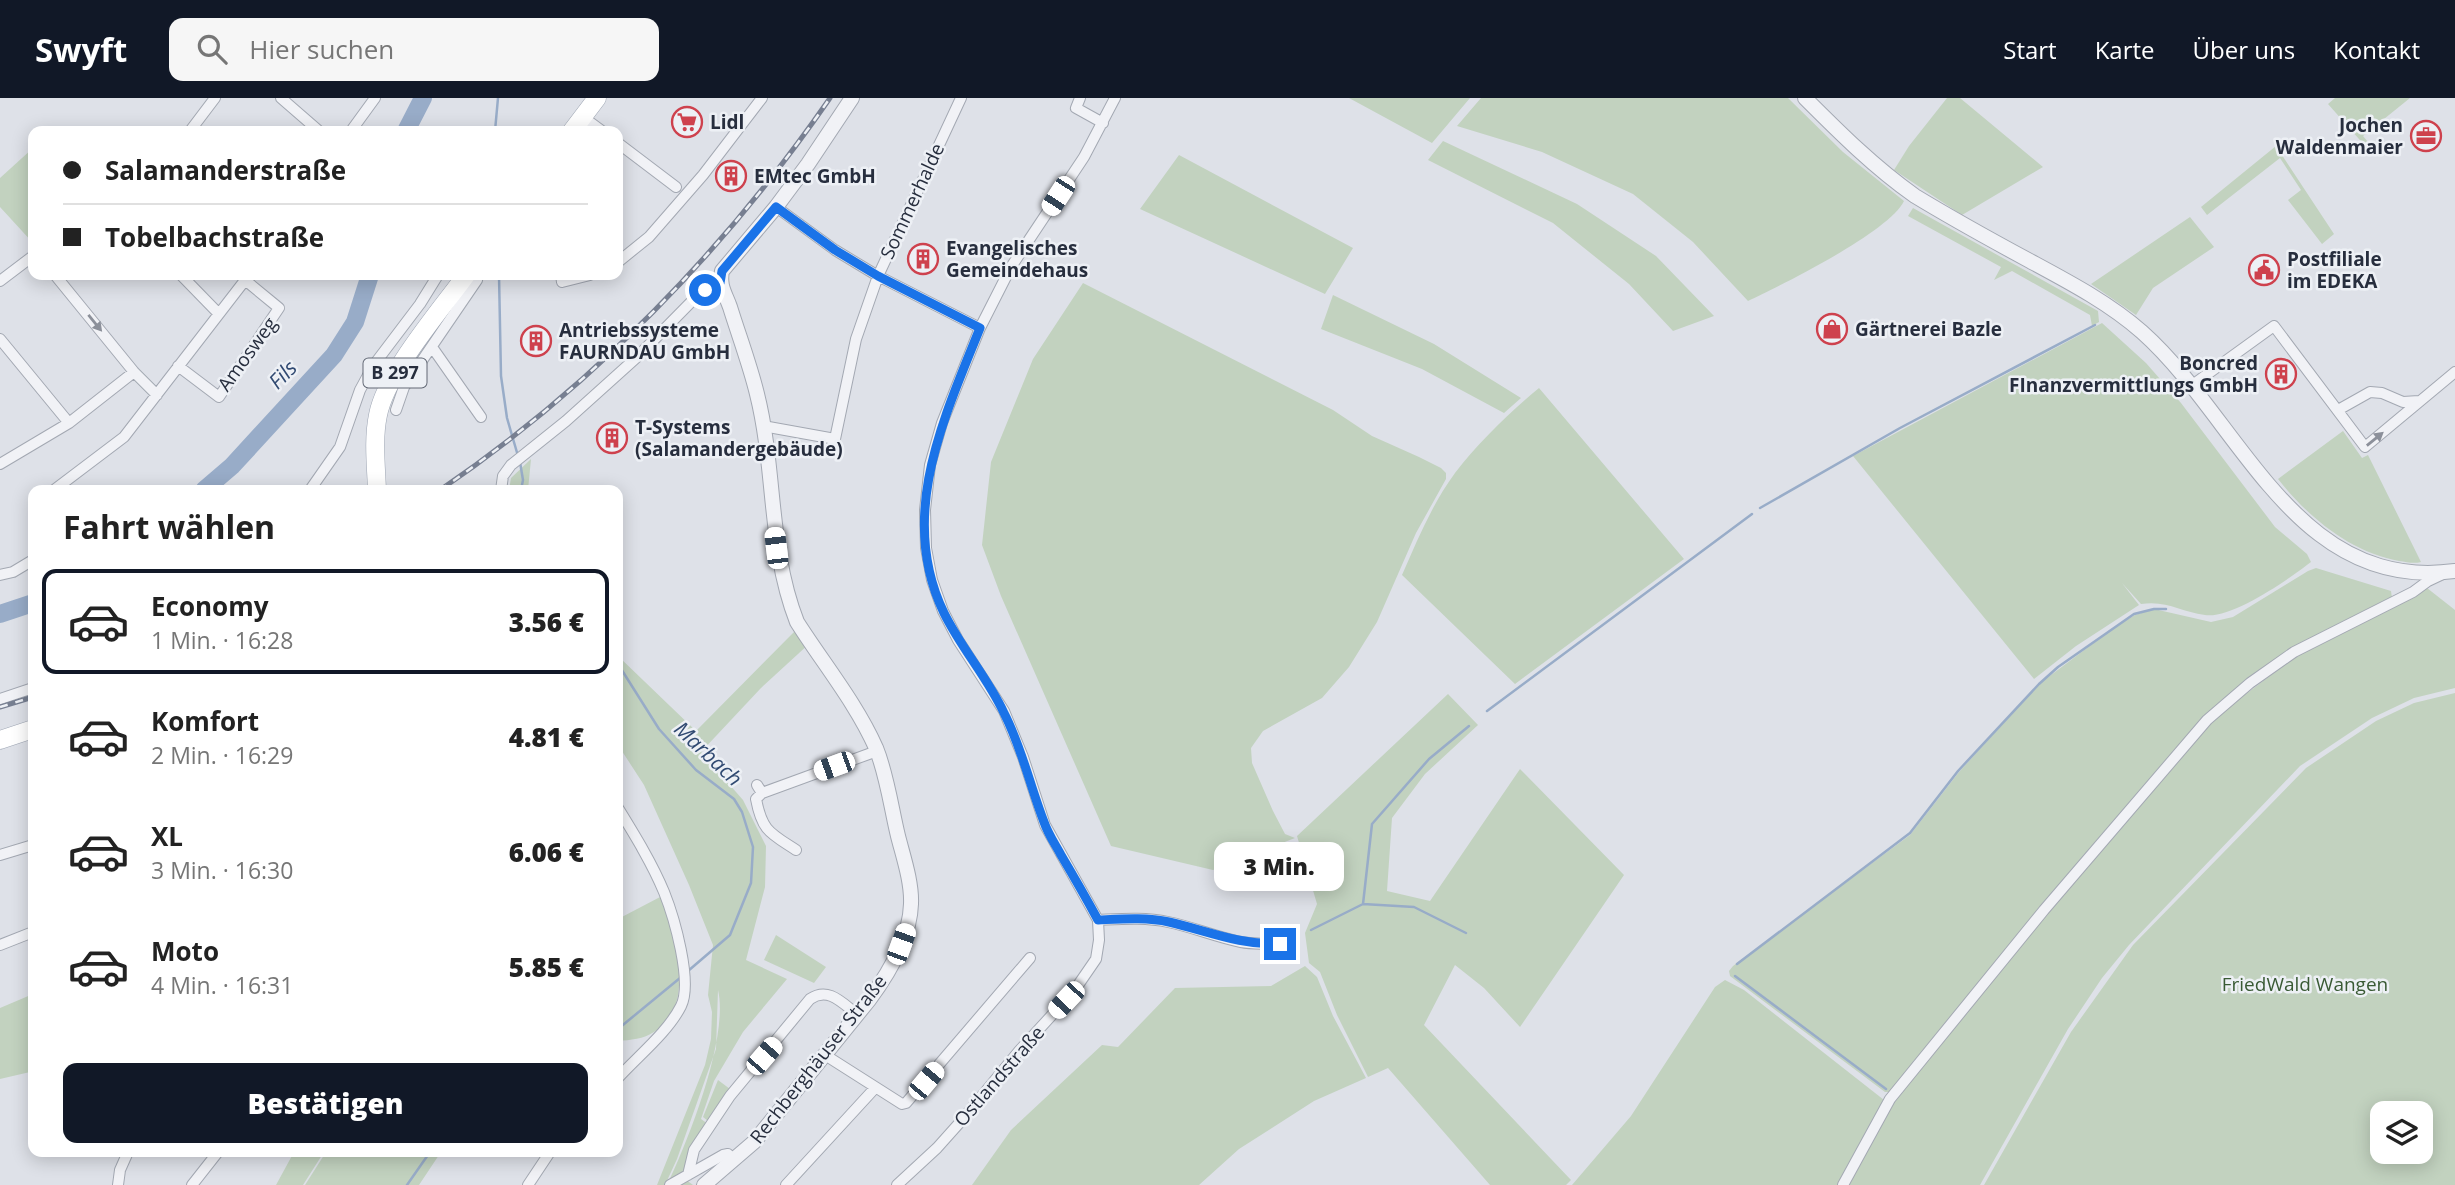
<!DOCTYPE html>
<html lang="de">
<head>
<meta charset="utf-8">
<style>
	:root { --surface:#fff; --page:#f6f6f6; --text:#222; --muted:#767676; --line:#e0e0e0; --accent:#111827 }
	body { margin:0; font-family:"Open Sans",sans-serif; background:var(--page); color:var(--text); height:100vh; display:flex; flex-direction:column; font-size:26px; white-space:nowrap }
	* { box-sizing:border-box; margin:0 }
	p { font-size:23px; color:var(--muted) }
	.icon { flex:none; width:38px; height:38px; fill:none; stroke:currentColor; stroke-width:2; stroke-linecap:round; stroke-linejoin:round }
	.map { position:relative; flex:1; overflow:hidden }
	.sheet { position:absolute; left:28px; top:387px; width:595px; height:672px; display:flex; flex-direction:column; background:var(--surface); border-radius:14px; box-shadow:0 4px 18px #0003 }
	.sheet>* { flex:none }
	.top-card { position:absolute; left:28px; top:28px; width:595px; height:154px; border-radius:14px; box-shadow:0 4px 18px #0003; display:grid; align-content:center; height:154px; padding:0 35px; background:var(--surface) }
	.fabs { position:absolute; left:2370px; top:1003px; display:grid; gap:14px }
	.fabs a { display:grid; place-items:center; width:63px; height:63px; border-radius:14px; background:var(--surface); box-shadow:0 4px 18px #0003; font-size:35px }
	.end { position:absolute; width:32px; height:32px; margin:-16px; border:9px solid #1a73e8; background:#fff; box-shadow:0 0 0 4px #fff }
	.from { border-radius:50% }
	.bubble { position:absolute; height:49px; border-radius:14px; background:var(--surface); box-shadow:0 4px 18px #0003; font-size:23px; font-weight:800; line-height:49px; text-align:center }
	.car { position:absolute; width:21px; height:42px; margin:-21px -10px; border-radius:9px; box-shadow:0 0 5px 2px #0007; background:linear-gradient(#fff 24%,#345 0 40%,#fff 0 76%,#345 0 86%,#fff 0) }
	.top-card b { display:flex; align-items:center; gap:24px; height:66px; font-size:26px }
	.top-card b+b { border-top:2px solid var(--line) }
	.top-card i { width:18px; height:18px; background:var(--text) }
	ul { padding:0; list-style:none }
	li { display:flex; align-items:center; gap:21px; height:105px; margin:0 14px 10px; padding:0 21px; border:4px solid transparent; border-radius:14px }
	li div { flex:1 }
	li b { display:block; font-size:26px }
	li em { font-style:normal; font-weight:800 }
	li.on { border-color:var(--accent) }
	li>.icon { width:63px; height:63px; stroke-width:1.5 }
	h2 { padding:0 35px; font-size:32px; line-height:84px }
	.action { display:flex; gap:14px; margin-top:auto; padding:14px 35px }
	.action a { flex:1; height:80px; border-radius:14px; background:var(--accent); color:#fff; font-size:28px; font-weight:800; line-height:80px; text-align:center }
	header { display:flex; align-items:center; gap:42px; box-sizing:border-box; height:98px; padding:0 35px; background:var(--accent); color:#fff }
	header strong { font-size:33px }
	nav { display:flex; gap:38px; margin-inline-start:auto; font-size:24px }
	.search { width:490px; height:63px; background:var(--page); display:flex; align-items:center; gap:18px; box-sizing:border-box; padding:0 24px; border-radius:14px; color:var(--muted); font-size:26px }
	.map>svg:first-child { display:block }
	.green { fill:#c2d2bf; fill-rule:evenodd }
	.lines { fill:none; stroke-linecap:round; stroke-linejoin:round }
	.stream { stroke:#98acc8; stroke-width:2.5 }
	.river { stroke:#98acc8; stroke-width:18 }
	.minor-casing { stroke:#a3a8b2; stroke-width:12 }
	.tertiary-casing { stroke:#a3a8b2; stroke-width:16 }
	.primary-casing { stroke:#9da5b3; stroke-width:19 }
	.minor { stroke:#f1f2f6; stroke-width:10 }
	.tertiary { stroke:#f1f2f6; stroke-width:14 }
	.primary { stroke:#fff; stroke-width:18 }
	.rail-casing { stroke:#777f91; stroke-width:5 }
	.rail { stroke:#edf0f5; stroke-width:2.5; stroke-dasharray:8; stroke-linecap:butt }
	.oneway { fill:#8c909a }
	.route { stroke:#1a73e8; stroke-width:9 }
	.labels { text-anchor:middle; stroke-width:5; stroke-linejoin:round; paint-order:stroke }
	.shield { fill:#edf0f5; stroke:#626875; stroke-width:2 }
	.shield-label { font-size:18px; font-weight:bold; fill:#272e3e }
	.poi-label { font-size:19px; font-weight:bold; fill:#272e3e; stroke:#edf0f5; text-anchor:start }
	.street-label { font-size:19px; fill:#272e3e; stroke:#edf0f5 }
	.park-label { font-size:19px; fill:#395a34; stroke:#edf0f5 }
	.water-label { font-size:21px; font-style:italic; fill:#314a72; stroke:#edf0f5 }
</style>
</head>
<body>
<header>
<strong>Swyft</strong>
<div class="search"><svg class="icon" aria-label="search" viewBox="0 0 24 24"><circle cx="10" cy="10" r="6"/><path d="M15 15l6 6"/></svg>Hier suchen</div>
<nav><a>Start</a><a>Karte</a><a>Über uns</a><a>Kontakt</a></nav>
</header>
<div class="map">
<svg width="2455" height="1087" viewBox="0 0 2455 1087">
	<rect width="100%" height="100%" fill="#dee1e8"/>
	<path class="green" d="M1349,0H1470L1432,45Z
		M1481,0H1788L1843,54L1904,103C1889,134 1782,187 1748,203L1693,144L1633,96L1542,54L1457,28Z
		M1947,0H1960L2043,69L1962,117L1894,72L1909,48Z
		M2335,0H2410L2363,38L2377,55L2374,58L2328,6Z
		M1443,43L1577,106L1656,158L1714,218L1673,233L1629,186L1553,125L1428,62Z
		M2276,48L2334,136L2322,146L2288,102L2301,92L2280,60L2207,117L2201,109Z
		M33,50V145L0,109V80Z
		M1179,57L1353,150L1325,196L1140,111Z
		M1913,110L2098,213L2099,224L2092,228L2090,217L2012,173L1994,182L2001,169L1908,118Z
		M2190,119L2214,149L2153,190L2136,217L2091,186Z
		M1083,185L1333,312L1372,338L1419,359L1441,370L1446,375V381L1416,435L1377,524L1349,569L1322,600L1263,633L1251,650L1252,665L1273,713L1285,736L1295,740L1213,772L1111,748L1001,498L982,447L991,364L1033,261Z
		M1333,197L1434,246L1521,300L1504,315L1422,271L1321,231Z
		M2102,225L2146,265L2181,305L2275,429L2307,456L2311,464C2289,481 2232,521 2205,517C2181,514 2167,502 2141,506L2122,485L2139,507L2076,548L2034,581L1853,358Z
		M1539,290L1684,461L1515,586L1402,477C1417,443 1432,406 1455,375C1479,344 1509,315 1539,290Z
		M2343,333L2362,360L2368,357L2421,464C2413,466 2407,464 2399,463C2350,454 2308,419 2278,381Z
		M531,361L528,392H509L511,380Z
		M2316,470L2391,493L2392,500L2245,585L1890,994H1885L1730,878L1729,873L1733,868L1910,737L1959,674L2039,586L2115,529L2135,517L2154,511L2211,524L2233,519L2308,473Z
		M2427,490L2455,512V590L2414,600L2372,620L2300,668L2129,847L2102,880L2068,931L1980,1087H1846L1895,1001L2063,796L2210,623L2295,559Z
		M792,513L810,545L761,590L701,654L743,702L766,748L765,789L746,862L787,881L743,934L714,983L701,1021L708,1026L685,1081L693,1087H667C689,1041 729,939 718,892L716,951L677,1061L665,1087H657L705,967L711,941L712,914L708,897L713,847L689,787L644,687L618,647V558L696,633L794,534Z
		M2455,595V1087H1984L2071,934L2133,847L2306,670L2376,623L2414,605ZM2420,1015V1054H2382V1015Z
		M1448,596L1478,627L1425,676L1392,720L1387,793L1430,803L1520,671L1624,777L1520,929L1484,890L1455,867L1424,927L1571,1082L1566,1087H1490L1388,970L1368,979L1337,917L1320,874L1309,865L1305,835L1317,806L1297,738Z
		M662,798C672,838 699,906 654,934C644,941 630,942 618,943V821Z
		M776,837L826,869L814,885L764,862Z
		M1305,868L1317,879L1333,918L1366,980L1314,1003L1239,1051L1199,1087H972L1011,1032L1102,947L1118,949L1175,890L1271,888Z
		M1725,882L1744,892L1884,1002L1883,1009L1839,1087H1572L1631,1018L1715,889Z
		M33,896V978L30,974L0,981V910Z
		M718,982L730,991L708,1023L703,1019Z
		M294,1054H324L303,1087H276Z
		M326,1054H441L419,1087H305Z"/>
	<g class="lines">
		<path class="stream" d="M495,33L498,0
			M499,177L501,278L507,320L518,358
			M520,364L523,382L521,392
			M1760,410L1900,330L2095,227
			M618,566L659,631L696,672L734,701L742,714L753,749L751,785L730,837L688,873
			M1487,613L1752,416
			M1363,806L1414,809L1466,835
			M1311,832L1363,806L1372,726L1429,661L1469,628
			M1737,866L1910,735L1958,673L2039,586L2058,569L2134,516L2154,511H2166
			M1735,878L1886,991
			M618,931L680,880
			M407,1087L430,1054"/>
		<path class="river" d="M406,33L423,0
			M204,392L232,368L334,257L355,224L370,177
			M0,516L33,505"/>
		<g class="minor-casing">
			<path id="minor" d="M281,0L319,33
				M1080,0L1076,10L1103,25
				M583,19L602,33
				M190,33L215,0
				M351,33L375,0
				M618,45L676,89
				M776,109L835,152L878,178L980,230
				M618,164L649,139L703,77L762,0
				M55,177L134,274L157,297
				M181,177L219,216
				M561,177L562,184L590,177
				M0,183L33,158
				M0,241L69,325
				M432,249L481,319
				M178,268L219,299L279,210L245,182
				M2191,288L2274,228L2365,349L2455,274
				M396,312L404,289L477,182L478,177
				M2338,312L2370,294L2382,295L2403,304L2419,303
				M763,328L835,341L856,241L878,178L961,0
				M0,366L69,325L134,274
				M54,392L124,339L249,177
				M310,392L340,349L360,292L373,268L420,206L438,177
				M501,392L503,378L511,367L566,323L636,260L695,200L720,185
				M0,477L13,474L33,462
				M0,601L33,590
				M757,687L762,695L756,701C762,733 770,735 796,752
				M762,695L877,653
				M618,710C634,736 652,765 664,794C674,819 693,884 681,908C668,934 638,958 618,980
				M0,757L33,747
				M1098,822C1121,821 1145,819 1168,824C1193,829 1216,839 1241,844C1257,847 1274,844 1289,849
				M0,847L33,834
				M825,957L902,1006L906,1005L1030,860
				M688,1077L694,1052L730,998L810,901C829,888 843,906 858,917
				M118,1087L120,1072L128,1054
				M192,1087L218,1054
				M528,1087L550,1054
				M670,1087L723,1057L728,1056L734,1062
				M786,1087L875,990
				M897,1087L937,1050L962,1022L1019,953L1074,893L1096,861L1099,842L1098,822L1045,727L1023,659L1004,613L958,542L943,513L932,482L926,450L925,412L930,367L942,325L980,230L1011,169L1084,59L1115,0
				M1843,1087L1890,1001L2044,812L2207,622L2250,585L2294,554L2413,494L2428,483L2447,474"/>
		</g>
		<g class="tertiary-casing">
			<path id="tertiary" d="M1805,0C1840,35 1874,69 1915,98C1953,121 1991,142 2030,163C2069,184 2109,205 2142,234C2240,321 2295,495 2455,473
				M704,1087L754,1044L869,902C889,875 910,840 911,806C912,784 903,758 898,738C891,709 887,677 876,650C856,605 823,565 797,524C768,450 776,372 757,296C750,267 739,238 730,209C725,195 719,188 722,173L776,109L808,66L852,0"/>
		</g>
		<g class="primary-casing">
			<path id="primary" d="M572,33L597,0
				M377,392C376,367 373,341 378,317C386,275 440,213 466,177
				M0,642L33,631"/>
		</g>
		<use href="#minor" class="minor"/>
		<use href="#tertiary" class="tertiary"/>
		<use href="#primary" class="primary"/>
		<g class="rail-casing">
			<path id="rail" d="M440,392C593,288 725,152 830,0
				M0,609L33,599"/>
		</g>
		<use href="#rail" class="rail"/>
	</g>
	<defs><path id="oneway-solid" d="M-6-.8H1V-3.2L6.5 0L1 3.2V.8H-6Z" transform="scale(1.75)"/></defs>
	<g class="oneway">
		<use href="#oneway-solid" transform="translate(95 225) rotate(51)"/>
		<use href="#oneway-solid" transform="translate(2375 341) rotate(-39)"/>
	</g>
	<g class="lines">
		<path class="route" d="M705,192L720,185L722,173L776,109L835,152L878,178L980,230C944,320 897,418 944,515C961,550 988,580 1004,615C1022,650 1030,688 1044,724C1048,736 1055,746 1061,757C1074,779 1086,800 1098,822C1121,821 1146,819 1169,824C1208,833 1239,847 1280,846"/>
	</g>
	<defs>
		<g id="supermarket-ring" transform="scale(1.575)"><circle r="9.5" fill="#edf0f5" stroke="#ce414d" stroke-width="1.5"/><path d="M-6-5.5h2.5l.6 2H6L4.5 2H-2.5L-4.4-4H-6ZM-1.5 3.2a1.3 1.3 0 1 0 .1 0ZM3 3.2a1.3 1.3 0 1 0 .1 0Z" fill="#ce414d"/></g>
		<g id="office-ring" transform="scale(1.575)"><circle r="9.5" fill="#edf0f5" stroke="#ce414d" stroke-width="1.5"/><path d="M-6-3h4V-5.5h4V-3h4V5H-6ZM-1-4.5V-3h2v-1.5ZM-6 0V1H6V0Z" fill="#ce414d"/></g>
		<g id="building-ring" transform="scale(1.575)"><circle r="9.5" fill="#edf0f5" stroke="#ce414d" stroke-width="1.5"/><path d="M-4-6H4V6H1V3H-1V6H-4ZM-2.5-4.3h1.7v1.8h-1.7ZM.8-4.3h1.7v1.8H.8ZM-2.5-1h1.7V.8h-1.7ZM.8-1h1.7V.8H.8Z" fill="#ce414d"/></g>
		<g id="civic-ring" transform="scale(1.575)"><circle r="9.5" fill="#edf0f5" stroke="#ce414d" stroke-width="1.5"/><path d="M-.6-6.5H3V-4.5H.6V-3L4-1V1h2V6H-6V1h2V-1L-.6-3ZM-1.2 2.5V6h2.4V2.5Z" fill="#ce414d"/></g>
		<g id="shop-ring" transform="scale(1.575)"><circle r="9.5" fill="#edf0f5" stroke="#ce414d" stroke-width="1.5"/><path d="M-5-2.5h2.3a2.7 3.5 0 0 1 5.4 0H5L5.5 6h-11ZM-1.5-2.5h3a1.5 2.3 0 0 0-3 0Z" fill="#ce414d"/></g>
	</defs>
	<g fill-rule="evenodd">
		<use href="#supermarket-ring" x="687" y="24"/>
		<use href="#office-ring" x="2426" y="38"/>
		<use href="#building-ring" x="731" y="78"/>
		<use href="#building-ring" x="923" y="161"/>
		<use href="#civic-ring" x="2264" y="172"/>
		<use href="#shop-ring" x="1832" y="231"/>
		<use href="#building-ring" x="536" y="243"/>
		<use href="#building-ring" x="2281" y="276"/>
		<use href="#building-ring" x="612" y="340"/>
	</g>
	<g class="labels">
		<rect class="shield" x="363.5" y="260.5" width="63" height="29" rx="5"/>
		<g class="shield-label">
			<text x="395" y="281">B 297</text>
		</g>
		<g class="poi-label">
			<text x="710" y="31">Lidl</text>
			<text x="2403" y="34" text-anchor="end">Jochen<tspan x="2403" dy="22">Waldenmaier</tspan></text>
			<text x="754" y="85">EMtec GmbH</text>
			<text x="946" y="157">Evangelisches<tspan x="946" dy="22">Gemeindehaus</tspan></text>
			<text x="2287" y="168">Postfiliale<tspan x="2287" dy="22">im EDEKA</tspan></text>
			<text x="1855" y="238">Gärtnerei Bazle</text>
			<text x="559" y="239">Antriebssysteme<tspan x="559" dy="22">FAURNDAU GmbH</tspan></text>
			<text x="2258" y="272" text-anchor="end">Boncred<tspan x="2258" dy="22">FInanzvermittlungs GmbH</tspan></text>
			<text x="635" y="336">T-Systems<tspan x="635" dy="22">(Salamandergebäude)</tspan></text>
		</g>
		<g class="street-label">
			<text transform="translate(912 103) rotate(-65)" y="7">Sommerhalde</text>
			<text transform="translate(247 256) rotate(-54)" y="7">Amosweg</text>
			<text transform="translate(818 961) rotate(-52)" y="7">Rechberghäuser Straße</text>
			<text transform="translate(999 978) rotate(-49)" y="7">Ostlandstraße</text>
		</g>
		<g class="park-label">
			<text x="2305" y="893">FriedWald Wangen</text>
		</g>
		<g class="water-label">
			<text transform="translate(283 277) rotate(-46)" y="7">Fils</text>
			<text transform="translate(708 656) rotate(43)" y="7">Marbach</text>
		</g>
	</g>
</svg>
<div class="fabs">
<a><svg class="icon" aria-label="layers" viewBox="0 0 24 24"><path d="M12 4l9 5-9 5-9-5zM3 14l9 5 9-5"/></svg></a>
</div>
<i class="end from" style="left:705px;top:192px"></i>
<i class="end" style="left:1280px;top:846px"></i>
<div class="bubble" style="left:1214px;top:744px;width:130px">3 Min.</div>
<i class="car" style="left:1058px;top:98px;rotate:213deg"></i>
<i class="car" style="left:776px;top:450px;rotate:353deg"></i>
<i class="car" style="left:834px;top:668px;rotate:250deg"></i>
<i class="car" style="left:901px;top:846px;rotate:20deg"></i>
<i class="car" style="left:1066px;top:902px;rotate:223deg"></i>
<i class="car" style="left:764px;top:958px;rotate:41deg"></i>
<i class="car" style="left:926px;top:983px;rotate:40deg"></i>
<div class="top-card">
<b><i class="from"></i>Salamanderstraße</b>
<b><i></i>Tobelbachstraße</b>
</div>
<section class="sheet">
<h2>Fahrt wählen</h2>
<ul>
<li class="on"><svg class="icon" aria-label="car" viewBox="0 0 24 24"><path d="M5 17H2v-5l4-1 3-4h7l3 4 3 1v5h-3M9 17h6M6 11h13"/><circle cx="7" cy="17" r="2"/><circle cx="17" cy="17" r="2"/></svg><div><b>Economy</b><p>1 Min. · 16:28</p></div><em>3.56 €</em></li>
<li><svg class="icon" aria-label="car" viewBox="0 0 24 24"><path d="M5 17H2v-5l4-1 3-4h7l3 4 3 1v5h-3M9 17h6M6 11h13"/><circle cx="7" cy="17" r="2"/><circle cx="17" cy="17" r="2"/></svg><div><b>Komfort</b><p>2 Min. · 16:29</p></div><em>4.81 €</em></li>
<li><svg class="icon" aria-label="car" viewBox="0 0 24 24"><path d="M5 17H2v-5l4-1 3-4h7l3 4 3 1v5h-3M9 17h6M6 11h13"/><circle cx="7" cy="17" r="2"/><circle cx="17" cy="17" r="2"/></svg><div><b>XL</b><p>3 Min. · 16:30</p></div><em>6.06 €</em></li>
<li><svg class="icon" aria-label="car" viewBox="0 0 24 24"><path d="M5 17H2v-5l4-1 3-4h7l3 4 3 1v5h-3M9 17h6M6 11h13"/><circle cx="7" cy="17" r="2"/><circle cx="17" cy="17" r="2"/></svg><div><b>Moto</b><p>4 Min. · 16:31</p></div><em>5.85 €</em></li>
</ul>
<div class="action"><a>Bestätigen</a></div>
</section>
</div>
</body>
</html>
